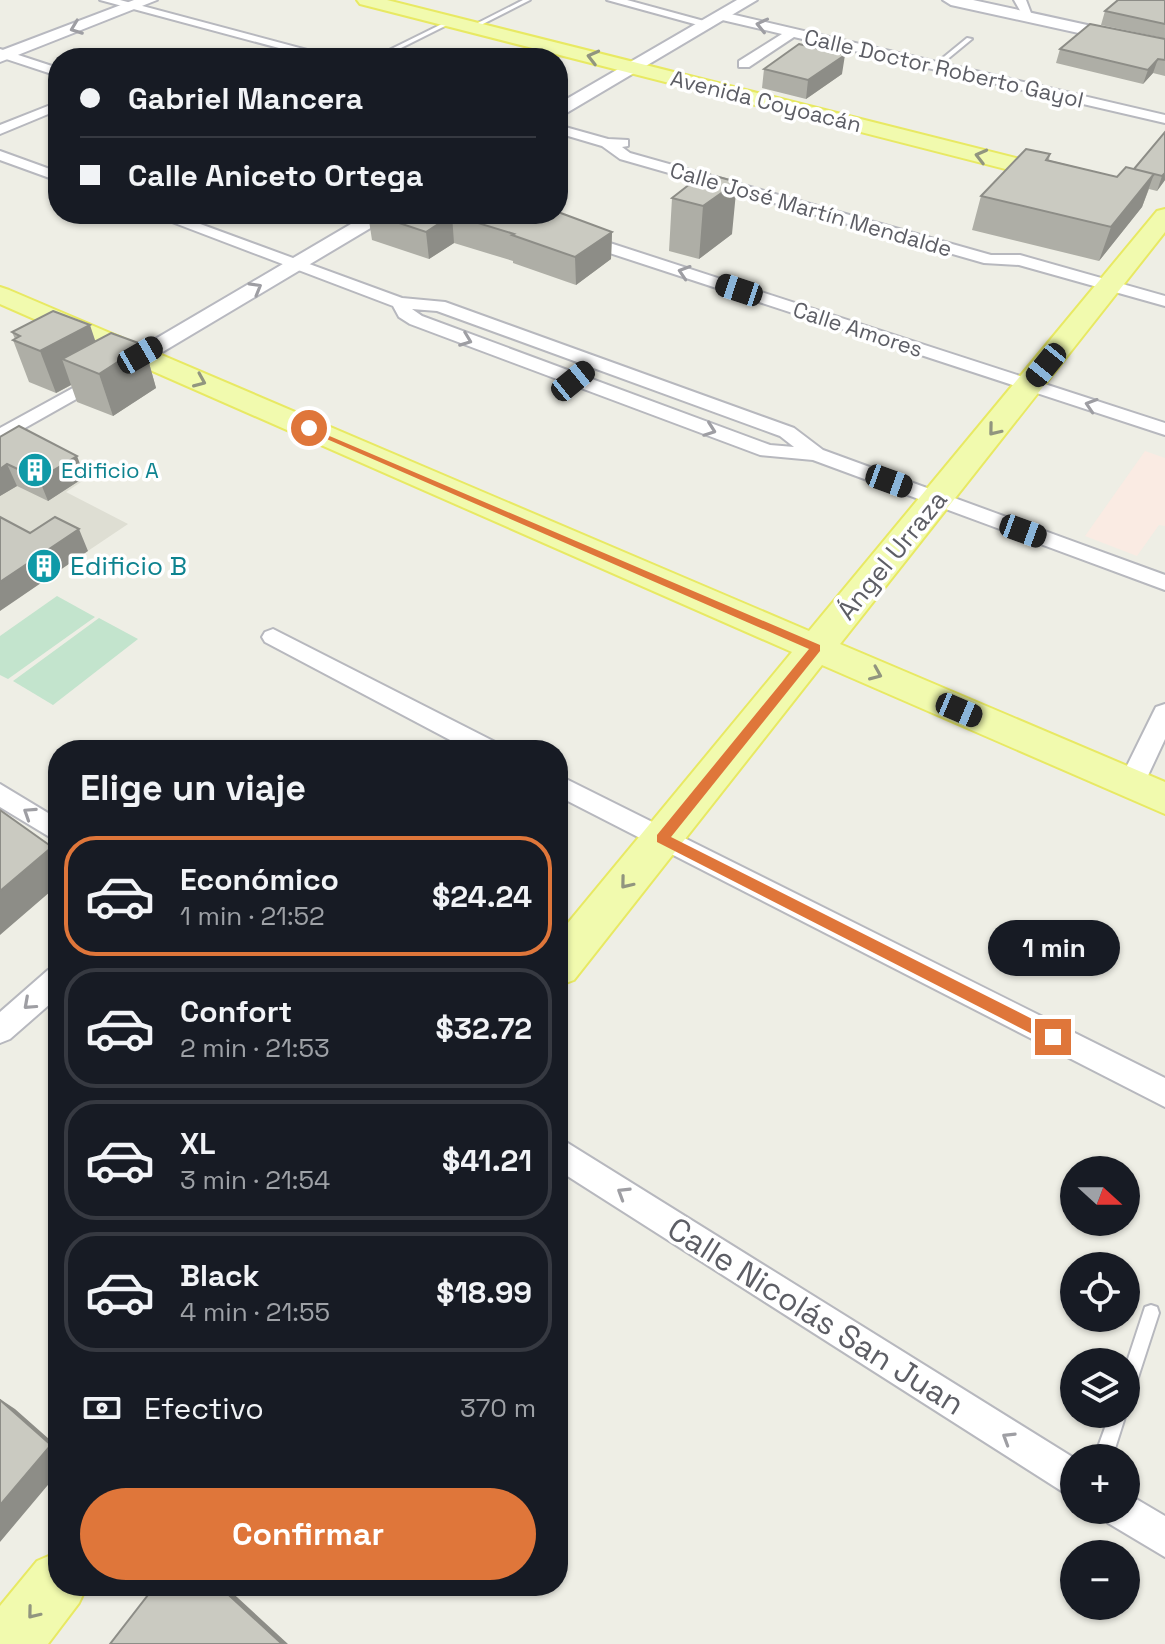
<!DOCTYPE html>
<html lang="es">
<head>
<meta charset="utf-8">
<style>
	:root { --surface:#171b24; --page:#242831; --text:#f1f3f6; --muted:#9ea1a6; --line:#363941; --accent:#df763a }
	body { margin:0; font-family:"Space Grotesk",sans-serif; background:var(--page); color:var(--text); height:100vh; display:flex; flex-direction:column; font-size:30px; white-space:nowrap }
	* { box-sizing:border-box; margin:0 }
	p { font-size:26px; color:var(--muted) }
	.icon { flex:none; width:44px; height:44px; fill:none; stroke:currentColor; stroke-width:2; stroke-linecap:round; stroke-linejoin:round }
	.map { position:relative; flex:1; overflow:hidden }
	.panel { position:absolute; left:48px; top:740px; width:520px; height:856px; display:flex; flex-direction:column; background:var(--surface); border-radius:32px; box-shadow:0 2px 6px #0004 }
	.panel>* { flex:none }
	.guide { position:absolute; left:48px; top:48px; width:520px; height:176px; border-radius:32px; box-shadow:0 2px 6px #0004; display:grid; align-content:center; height:176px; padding:0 32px; background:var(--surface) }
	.needle { width:52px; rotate:111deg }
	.fabs { position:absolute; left:1060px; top:1156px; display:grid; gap:16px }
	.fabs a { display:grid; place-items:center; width:80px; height:80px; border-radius:50%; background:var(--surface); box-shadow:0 2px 6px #0004; font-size:40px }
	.end { position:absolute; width:36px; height:36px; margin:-18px; border:10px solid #df763a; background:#fff; box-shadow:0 0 0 4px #fff }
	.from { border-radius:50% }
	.bubble { position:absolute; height:56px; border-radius:28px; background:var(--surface); box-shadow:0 2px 6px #0004; font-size:26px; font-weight:700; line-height:56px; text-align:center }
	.car { position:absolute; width:24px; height:48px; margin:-24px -12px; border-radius:10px; box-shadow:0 0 6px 2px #0007; background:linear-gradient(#222 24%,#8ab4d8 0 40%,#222 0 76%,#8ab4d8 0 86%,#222 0) }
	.guide b { display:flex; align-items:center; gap:28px; height:76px; font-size:30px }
	.guide b+b { border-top:2px solid var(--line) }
	.guide i { width:20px; height:20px; background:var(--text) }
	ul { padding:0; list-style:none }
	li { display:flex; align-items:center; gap:24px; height:120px; margin:0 16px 12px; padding:0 16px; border:4px solid var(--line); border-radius:32px }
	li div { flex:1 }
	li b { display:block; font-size:30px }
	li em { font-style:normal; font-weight:700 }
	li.active { border-color:var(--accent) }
	li>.icon { width:72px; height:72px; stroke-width:1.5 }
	h2 { padding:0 32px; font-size:36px; line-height:96px }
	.pay { display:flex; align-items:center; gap:20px; height:88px; padding:0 32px; font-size:30px }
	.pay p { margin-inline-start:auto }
	.cta { display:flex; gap:16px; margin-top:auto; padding:16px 32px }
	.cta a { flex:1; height:92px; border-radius:48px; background:var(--accent); color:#fff; font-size:32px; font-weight:700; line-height:92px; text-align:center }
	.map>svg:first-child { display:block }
	.education { fill:#deded3 }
	.medical { fill:#faebe3 }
	.green { fill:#c3e4cd }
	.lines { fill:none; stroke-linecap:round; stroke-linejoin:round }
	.lane-casing { stroke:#b7b8be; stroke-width:4 }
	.street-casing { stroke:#b7b8be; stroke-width:4 }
	.secondary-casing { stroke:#b8b9c0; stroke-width:4 }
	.primary-casing { stroke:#e8e963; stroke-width:4 }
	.lane { fill:#fff; fill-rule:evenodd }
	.street { fill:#fff; fill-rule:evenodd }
	.secondary { fill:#fff; fill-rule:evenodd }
	.primary { fill:#f1faae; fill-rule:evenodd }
	.wall { fill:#aeaea6 }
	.shaded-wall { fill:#8d8d87 }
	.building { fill:#cacac1; stroke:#8d8d87; stroke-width:2 }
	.oneway { stroke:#9e9ea3 }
	.oneway2 { stroke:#91957f }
	.route { fill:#df763a }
	.labels { text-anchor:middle; stroke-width:7; stroke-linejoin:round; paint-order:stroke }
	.far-street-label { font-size:22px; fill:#5d5e65; stroke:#fff }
	.far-culture-label { font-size:22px; fill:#0d838f; stroke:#fff; text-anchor:start }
	.street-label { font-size:26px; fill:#5d5e65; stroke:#fff }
	.culture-label { font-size:26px; fill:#0d838f; stroke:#fff; text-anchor:start }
	.near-street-label { font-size:32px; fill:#5d5e65; stroke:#fff }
</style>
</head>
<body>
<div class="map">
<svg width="1165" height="1644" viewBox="0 0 1165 1644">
	<rect width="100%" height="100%" fill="#eeeee5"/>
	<path class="education" d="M28,444L90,476L66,492L128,524L0,610V461Z"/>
	<path class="medical" d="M1145,451L1165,458V526L1159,525L1137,556L1085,536Z"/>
	<path class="green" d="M57,596L95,617L8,679L0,675V636Z
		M99,618L138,639L53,705L13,681Z"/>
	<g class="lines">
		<g class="lane-casing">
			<path id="lane" d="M523,0H530L475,28L470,27Z
				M448,21L453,22L381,58H373Z
				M967,38L972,39L938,67H934V65Z
				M1151,1305L1157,1307L1159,1313L1134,1390L1132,1396L1126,1398V1365L1145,1307Z
				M1126,1413V1414L1112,1458H1094L1110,1414Z"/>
		</g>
		<g class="street-casing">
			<path id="street" d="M100,0H120L337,58H316Z
				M607,0H627L715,24L709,28Z
				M1014,0H1026L1034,21H1026Z
				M722,12L1165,115V123L794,37L749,67H739V61L782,34L718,19V13Z
				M0,49L58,68V76L0,57Z
				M58,102V110L0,134V125Z
				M558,125L608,139L628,140V146L622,147L630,153L991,255H1020L1165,296V306L1019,265L984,263L620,159L602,146L558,133Z
				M0,151L58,172V181L0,160Z
				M151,214H173L402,298L445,302L794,428L823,450L1165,575V590L813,460L760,455L410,324L399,317L393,306ZM412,309L437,311L780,436L794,447L770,445L422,316Z
				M579,233L1165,423V435L573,241L571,238Z
				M104,371L110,372V380L0,442V428Z
				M273,629L499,744L502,750H469L265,642L262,637L265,632Z
				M1165,704V739L1144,784L1140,791L1131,794L1122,791L1118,784L1153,713L1156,707Z
				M558,775L1165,1078V1107L558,796Z
				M0,784L58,819V842L0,807Z
				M58,967V997L10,1039L0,1043V1012L48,970Z
				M558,1137L1074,1458V1499L558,1170Z
				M1126,1493L1165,1516V1557L1108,1523L1102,1510H1126Z"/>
		</g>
		<g class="secondary-casing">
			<path id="secondary" d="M134,0H157L0,62V51Z
				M737,0H757L558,118V104Z
				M943,0H973L1165,42V52L951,5Z
				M368,214H394L149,360L140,362L128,355Z"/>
		</g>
		<g class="primary-casing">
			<path id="primary" d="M357,0H387L1072,172L1075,177L1064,184L360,4Z
				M1165,209V232L840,644L1165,782V814L822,665L574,980L558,986V935L792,652L0,304V287L9,290L809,631L1157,211Z
				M58,1552V1586H87L79,1603L48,1644H0V1606L37,1561Z"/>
		</g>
		<use href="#lane" class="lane"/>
		<use href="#street" class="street"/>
		<use href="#secondary" class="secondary"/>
		<use href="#primary" class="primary"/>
	</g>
	<path class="wall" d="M1165,0V76L1153,73L1143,84L1056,63L1060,49L1158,37L1101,25L1105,11Z
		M764,69L842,74L806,99L762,88Z
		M1165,132V180L1157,191L1149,189L1142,207L1099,261L972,230L981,196L1050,154L1049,160L1117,177L1134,169Z
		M704,173L732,234L699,259L669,251L672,198Z
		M368,214H533L612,232L611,259L576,285L513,263V261L454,243L429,259L372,240Z
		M12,332L144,345L156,388L113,416L77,402L71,385L56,393L29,382L13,340L15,339Z
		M0,437L85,477L48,501L17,486L0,496Z"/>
	<path class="shaded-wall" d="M845,55L842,74L806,99L808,80Z
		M1158,59L1153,73L1143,84L1148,70Z
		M1165,173V180L1157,191L1162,176Z
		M1154,174L1142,207L1099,261L1111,227Z
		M737,182L732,234L699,259L703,206Z
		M452,215L454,243L429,259L426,232Z
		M612,232L611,259L576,285L575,257Z
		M90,325L104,367L62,359L71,385L56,393L40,351Z
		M144,345L156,388L113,416L99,374Z
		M77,456L85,477L48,501L39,479Z
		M7,464L17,486L0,496V469Z
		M79,529L88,551L0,611V582Z
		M52,847L58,857V885L0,935V891Z
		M0,1399L15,1409L58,1447V1473L0,1542Z
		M219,1586H225L288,1644H282Z"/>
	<path class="building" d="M1118,0H1165V24L1105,11Z
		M1090,24L1165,39V60L1158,59L1148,70L1060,49Z
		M799,44L845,55L808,80L764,69Z
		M1165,132V173L1162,176L1134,169Z
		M1026,149L1050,154L1046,160L1117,177L1126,167L1154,174L1111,227L981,196Z
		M704,173L737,182L703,206L672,198Z
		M558,212L612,232L575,257L512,235L514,234L452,215L426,232L372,214H533L542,217L547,214H558Z
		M53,311L90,325L40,351L13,340L20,336L12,332Z
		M111,333L144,345L99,374L62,359Z
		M19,426L77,456L39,479L7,464L0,469V437Z
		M0,517L30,533L55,517L79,529L0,582Z
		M0,810L52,847L0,891Z
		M0,1400L51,1445L0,1505Z
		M155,1586H219L282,1644H110Z"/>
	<defs><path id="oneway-chevron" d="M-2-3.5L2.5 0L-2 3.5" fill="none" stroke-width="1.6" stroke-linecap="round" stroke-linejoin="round" transform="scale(2)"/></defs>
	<g class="oneway">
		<use href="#oneway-chevron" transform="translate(762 25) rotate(-167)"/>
		<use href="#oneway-chevron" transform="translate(76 28) rotate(159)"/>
		<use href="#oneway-chevron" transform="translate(684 272) rotate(-162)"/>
		<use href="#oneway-chevron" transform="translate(256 288) rotate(-30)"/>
		<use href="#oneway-chevron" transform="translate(466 340) rotate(21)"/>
		<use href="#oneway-chevron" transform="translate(1091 405) rotate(-162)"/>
		<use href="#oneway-chevron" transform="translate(710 430) rotate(20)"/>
		<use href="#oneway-chevron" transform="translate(29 813) rotate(-147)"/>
		<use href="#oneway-chevron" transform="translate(29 1004) rotate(138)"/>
		<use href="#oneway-chevron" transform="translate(623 1193) rotate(-148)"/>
		<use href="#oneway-chevron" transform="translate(1008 1438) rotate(-148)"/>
	</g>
	<g class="oneway2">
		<use href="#oneway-chevron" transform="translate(593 57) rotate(-166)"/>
		<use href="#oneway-chevron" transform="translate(981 156) rotate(-166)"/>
		<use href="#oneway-chevron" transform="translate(200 381) rotate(23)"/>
		<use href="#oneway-chevron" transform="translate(994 430) rotate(129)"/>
		<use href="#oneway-chevron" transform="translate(876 674) rotate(23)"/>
		<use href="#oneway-chevron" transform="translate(626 883) rotate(129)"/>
		<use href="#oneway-chevron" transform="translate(33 1613) rotate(129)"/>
	</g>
	<path class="route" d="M306,426L820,645V651L671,837L1058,1032V1042H1048L657,842V835L809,649L306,430Z"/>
	<defs>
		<g id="building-disc" transform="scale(1.8)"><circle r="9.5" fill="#0f9aa8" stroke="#fff"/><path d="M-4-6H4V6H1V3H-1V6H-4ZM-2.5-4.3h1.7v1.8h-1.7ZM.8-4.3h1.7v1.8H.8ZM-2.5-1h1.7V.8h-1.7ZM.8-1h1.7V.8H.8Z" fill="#fff"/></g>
	</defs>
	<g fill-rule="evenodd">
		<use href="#building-disc" x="35" y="470"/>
		<use href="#building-disc" x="44" y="566"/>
	</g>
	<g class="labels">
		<g class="far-street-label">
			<text transform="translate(944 68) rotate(13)" y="8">Calle Doctor Roberto Gayol</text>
			<text transform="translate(766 101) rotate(14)" y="8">Avenida Coyoacán</text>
			<text transform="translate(811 209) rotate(16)" y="8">Calle José Martín Mendalde</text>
			<text transform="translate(858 329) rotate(18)" y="8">Calle Amores</text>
		</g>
		<g class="far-culture-label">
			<text x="61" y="478">Edificio A</text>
		</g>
		<g class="street-label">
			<text transform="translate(892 555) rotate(-51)" y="9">Ángel Urraza</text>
		</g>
		<g class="culture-label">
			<text x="70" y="575">Edificio B</text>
		</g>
		<g class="near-street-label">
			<text transform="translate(816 1316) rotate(32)" y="11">Calle Nicolás San Juan</text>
		</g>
	</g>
</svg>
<div class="fabs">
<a><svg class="needle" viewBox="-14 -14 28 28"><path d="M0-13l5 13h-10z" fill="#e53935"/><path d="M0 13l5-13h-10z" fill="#9ea1a6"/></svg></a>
<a><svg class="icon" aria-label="locate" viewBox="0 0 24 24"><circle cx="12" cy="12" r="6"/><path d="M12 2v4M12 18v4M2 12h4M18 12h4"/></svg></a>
<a><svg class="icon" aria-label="layers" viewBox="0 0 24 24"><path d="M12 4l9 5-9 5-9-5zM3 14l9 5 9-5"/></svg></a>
<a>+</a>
<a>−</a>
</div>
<i class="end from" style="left:309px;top:428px"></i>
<i class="end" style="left:1053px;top:1037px"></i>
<div class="bubble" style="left:988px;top:920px;width:132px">1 min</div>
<i class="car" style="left:739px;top:290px;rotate:288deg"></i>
<i class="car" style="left:140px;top:355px;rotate:60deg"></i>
<i class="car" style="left:1046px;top:365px;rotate:219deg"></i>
<i class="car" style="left:573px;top:381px;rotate:51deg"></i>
<i class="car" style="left:889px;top:481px;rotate:110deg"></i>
<i class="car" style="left:1023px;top:531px;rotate:110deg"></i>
<i class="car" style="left:959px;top:710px;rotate:113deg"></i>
<div class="guide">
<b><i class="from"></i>Gabriel Mancera</b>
<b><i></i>Calle Aniceto Ortega</b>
</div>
<section class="panel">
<h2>Elige un viaje</h2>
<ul>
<li class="active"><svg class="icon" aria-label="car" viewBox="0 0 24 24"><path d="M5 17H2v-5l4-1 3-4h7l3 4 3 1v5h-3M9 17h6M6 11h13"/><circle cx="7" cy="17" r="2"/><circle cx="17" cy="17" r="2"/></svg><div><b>Económico</b><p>1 min · 21:52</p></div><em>$24.24</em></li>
<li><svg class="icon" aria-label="car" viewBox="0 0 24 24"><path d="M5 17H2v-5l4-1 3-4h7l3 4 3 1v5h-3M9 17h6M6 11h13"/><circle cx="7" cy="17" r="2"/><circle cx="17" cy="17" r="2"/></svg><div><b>Confort</b><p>2 min · 21:53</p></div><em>$32.72</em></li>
<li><svg class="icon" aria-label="car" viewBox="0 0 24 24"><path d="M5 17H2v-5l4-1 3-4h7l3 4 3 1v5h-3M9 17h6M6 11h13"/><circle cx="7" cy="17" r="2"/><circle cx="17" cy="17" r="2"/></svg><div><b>XL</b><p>3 min · 21:54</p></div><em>$41.21</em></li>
<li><svg class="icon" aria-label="car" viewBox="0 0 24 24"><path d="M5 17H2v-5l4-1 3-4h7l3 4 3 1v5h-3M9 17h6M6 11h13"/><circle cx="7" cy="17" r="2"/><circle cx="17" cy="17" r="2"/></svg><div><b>Black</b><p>4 min · 21:55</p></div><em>$18.99</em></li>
</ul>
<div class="pay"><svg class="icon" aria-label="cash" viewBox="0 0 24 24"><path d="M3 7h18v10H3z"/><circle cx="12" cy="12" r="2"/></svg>Efectivo<p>370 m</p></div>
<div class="cta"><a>Confirmar</a></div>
</section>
</div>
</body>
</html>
